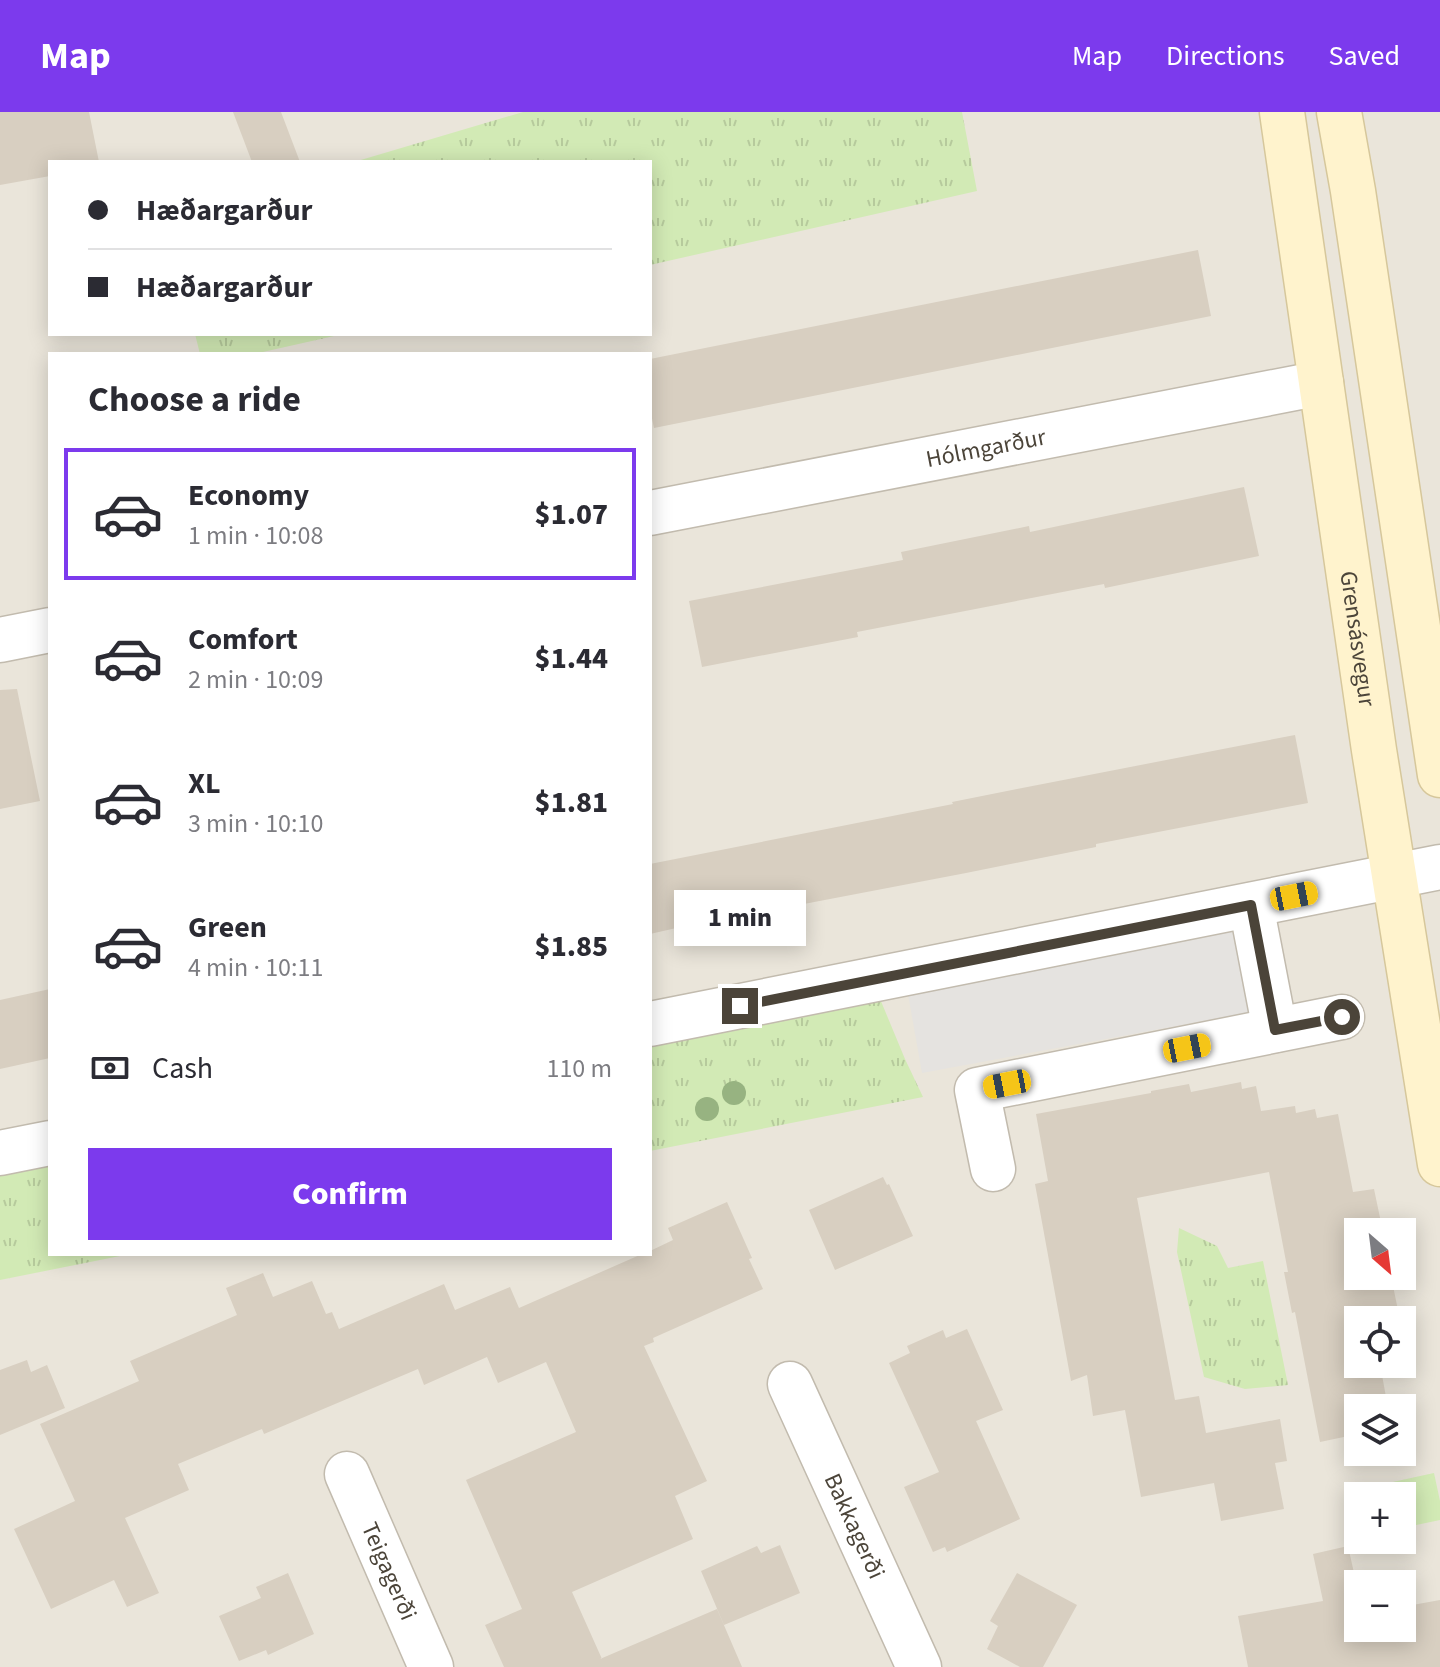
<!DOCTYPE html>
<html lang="en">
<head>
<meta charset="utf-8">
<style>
	:root { --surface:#fff; --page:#f7f7f7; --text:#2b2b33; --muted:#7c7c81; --line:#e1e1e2; --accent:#7c3aed }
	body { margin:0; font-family:"Source Sans 3",sans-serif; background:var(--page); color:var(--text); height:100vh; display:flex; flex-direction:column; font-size:30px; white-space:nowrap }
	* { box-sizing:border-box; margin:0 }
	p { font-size:26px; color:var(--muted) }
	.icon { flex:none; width:44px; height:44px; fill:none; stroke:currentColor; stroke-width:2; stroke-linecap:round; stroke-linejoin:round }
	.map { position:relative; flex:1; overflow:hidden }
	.sheet { position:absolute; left:48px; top:240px; width:604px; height:904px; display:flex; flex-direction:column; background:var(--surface); border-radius:0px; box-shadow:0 4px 20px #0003 }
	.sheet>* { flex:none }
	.banner { position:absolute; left:48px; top:48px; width:604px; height:176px; border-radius:0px; box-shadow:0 4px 20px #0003; display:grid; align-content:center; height:176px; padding:0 40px; background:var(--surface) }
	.needle { width:52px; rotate:152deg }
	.tools { position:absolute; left:1344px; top:1106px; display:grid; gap:16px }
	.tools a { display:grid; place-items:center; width:72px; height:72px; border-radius:0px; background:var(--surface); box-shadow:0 4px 20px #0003; font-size:40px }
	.end { position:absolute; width:36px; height:36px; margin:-18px; border:10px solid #4b4439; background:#fff; box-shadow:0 0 0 4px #fff }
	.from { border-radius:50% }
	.bubble { position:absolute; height:56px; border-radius:0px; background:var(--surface); box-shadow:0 4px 20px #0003; font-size:26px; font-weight:800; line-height:56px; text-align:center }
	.car { position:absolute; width:24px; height:48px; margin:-24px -12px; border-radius:10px; box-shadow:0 0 6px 2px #0007; background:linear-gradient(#f5c518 24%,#345 0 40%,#f5c518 0 76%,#345 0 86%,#f5c518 0) }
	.banner b { display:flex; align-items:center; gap:28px; height:76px; font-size:30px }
	.banner b+b { border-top:2px solid var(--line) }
	.banner i { width:20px; height:20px; background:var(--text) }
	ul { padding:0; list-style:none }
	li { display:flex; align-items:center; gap:24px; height:132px; margin:0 16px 12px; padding:0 24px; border:4px solid transparent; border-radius:0px }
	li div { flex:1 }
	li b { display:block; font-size:30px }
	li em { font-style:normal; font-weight:800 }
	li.current { border-color:var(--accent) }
	li>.icon { width:72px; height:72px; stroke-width:1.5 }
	h2 { padding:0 40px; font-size:36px; line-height:96px }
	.pay { display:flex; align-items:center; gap:20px; height:88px; padding:0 40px; font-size:30px }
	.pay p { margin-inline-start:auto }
	.action { display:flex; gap:16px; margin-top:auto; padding:16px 40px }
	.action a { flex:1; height:92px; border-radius:0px; background:var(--accent); color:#fff; font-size:32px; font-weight:800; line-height:92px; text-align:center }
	header { display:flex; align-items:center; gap:48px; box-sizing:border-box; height:112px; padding:0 40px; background:var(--accent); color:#fff }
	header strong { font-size:38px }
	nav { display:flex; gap:44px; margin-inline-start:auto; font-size:28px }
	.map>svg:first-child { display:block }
	.residential { fill:#eae5da; fill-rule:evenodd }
	.grass { fill:url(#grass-tufts) }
	.pitch { fill:#d2eab5 }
	.parking { fill:#e5e3e0 }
	.building { fill:#d8cfc1; fill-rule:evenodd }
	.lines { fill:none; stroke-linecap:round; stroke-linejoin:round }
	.street-casing { stroke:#c2bbae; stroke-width:47 }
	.secondary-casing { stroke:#d6c79b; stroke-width:47 }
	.street { stroke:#fff; stroke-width:44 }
	.secondary { stroke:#fff3cd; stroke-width:44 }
	.tree { fill:#97b381 }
	.route { stroke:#4b4439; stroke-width:10 }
	.labels { text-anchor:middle; stroke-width:8; stroke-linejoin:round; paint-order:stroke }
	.street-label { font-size:24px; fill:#4b4439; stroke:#fff }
</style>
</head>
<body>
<header>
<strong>Map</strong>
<nav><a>Map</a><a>Directions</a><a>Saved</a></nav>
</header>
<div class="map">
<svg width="1440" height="1555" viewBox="0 0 1440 1555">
	<defs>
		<pattern id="grass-tufts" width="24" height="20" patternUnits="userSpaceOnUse" patternTransform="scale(2)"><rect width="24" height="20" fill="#d2eab5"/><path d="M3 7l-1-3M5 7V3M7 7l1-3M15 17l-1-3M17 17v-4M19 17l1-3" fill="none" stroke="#b6ca9c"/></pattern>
	</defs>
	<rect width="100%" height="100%" fill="#f6f3ec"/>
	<path class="residential" d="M0,0H1440V1555H0ZM50,50H650V222H50ZM50,242H650V1142H50ZM1358,1120H1402V1164H1358ZM1358,1208H1402V1252H1358ZM1358,1296H1402V1340H1358ZM1358,1384H1402V1428H1358ZM1358,1472H1402V1516H1358Z"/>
	<path class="grass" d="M523,0H962L977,79L650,153V50H354Z
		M195,222H343L254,242H200Z
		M878,882L905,947L923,985L650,1039V928Z
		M50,1052V1142H130L0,1168V1062Z
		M1179,1116L1217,1134L1228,1156L1263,1149L1288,1273L1245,1277L1204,1265L1177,1140Z"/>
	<path class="pitch" d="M1434,1361L1440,1389V1408L1402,1416V1384H1391L1388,1371Z"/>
	<path class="parking" d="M1236,810L1252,900L922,961L906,871Z"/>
	<path class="building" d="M0,0H89L99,50H50V64L0,73Z
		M233,0H281L300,50H252Z
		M1198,138L1211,204L654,316L650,297V247Z
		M1244,375L1259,444L1105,476L1104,472L857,520L858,525L702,555L689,489L903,448L901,440L1029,414L1030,420Z
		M17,577L40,689L0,697V578Z
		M1295,623L1308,691L1096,732V735L966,761L752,802L751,799L650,822V752L953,692L952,690L1017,677Z
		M50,877V946L0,957V888Z
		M1241,970L1242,977L1256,974L1261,999L1295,994L1296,1001L1315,997L1317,1006L1338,1002L1353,1080L1374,1077L1383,1120H1358V1164H1391L1400,1208H1358V1252H1380L1388,1296H1358V1322L1320,1330L1295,1200L1292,1201L1284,1160H1288L1269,1060L1137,1086L1175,1288L1199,1284L1206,1321L1280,1307L1287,1349L1275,1351L1284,1397L1221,1409L1214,1371L1141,1385L1125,1298L1093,1304L1087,1263L1071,1269L1035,1072L1048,1069L1036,1002L1151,981V979L1189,972L1191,980Z
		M883,1065L887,1073L889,1072L913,1124L835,1158L809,1098Z
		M727,1090L752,1146L749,1147L763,1177L653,1226L654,1230L644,1234L707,1369L675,1384L693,1427L572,1480L602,1547H600L717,1497L742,1555H504L485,1513L522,1497L466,1368L576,1320L546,1250L498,1271L487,1245L424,1273L418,1257L264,1322L262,1317L178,1352L189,1378L125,1406L159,1481L127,1495L114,1468L51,1497L14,1417L75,1389L40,1312L139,1269L130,1249L237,1203L226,1176L263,1161L273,1185L312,1169L326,1202L332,1200L339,1217L444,1172L455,1198L510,1175L519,1196L642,1142H650V1139L673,1128L668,1116Z
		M967,1217L1003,1298L976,1309L1020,1407L947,1440L945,1435L933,1440L904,1375L939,1360L889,1251L910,1241L907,1234L943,1218L946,1226Z
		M27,1248L31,1260L47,1253L65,1296L0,1323V1258Z
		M780,1433L800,1481L724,1513L701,1459L757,1434L761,1441Z
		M1348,1434L1356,1470L1401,1461L1407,1494L1440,1488V1555H1248L1238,1504L1323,1489L1313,1442ZM1358,1472H1402V1516H1358Z
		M288,1461L314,1522L268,1543L266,1538L239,1549L219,1504L261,1486L256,1475Z
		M1017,1461L1077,1493L1043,1555H1020L987,1537L998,1514L990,1509Z"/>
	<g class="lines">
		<g class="street-casing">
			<g id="street">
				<path id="s1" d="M650,401L1321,271"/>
				<path d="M0,528L50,518"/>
				<path d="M1251,793L1275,918"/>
				<path d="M650,912L1440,755"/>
				<path d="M0,1041L50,1031"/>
				<path d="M993,1057L977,978L1342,905"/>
				<path id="s2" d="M790,1272L919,1555"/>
				<path id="s3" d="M347,1362L431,1555"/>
			</g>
		</g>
		<g class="secondary-casing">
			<g id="secondary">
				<path id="s4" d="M1282,0L1374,638L1440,1052"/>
				<path d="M1339,0L1353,79L1440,663"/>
			</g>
		</g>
		<use href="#street" class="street"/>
		<use href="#secondary" class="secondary"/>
	</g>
	<g class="tree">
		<circle cx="734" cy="981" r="12"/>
		<circle cx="707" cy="997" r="12"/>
	</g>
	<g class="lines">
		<path class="route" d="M740,894L1251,793L1275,918L1342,905"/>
	</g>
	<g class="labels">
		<g class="street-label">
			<text dy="8" stroke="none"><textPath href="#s1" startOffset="342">Hólmgarður</textPath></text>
			<text dy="8" stroke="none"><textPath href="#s4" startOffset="532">Grensásvegur</textPath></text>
			<text dy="8" stroke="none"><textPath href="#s2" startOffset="156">Bakkagerði</textPath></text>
			<text dy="8" stroke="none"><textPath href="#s3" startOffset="106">Teigagerði</textPath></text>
		</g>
	</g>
</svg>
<div class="tools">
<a><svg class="needle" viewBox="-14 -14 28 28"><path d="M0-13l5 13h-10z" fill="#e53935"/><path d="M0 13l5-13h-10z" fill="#7c7c81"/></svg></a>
<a><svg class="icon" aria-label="locate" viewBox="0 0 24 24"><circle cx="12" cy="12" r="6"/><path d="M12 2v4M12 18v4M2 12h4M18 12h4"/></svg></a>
<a><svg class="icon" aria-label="layers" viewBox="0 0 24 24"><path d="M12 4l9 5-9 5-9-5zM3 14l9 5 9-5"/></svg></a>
<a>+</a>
<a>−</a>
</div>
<i class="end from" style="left:1342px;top:905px"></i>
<i class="end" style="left:740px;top:894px"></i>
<div class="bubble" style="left:674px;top:778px;width:132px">1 min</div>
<i class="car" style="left:1294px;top:784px;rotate:79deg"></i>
<i class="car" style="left:1187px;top:936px;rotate:79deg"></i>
<i class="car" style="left:1007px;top:972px;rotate:259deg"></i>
<div class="banner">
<b><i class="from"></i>Hæðargarður</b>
<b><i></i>Hæðargarður</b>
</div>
<section class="sheet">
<h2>Choose a ride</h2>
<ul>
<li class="current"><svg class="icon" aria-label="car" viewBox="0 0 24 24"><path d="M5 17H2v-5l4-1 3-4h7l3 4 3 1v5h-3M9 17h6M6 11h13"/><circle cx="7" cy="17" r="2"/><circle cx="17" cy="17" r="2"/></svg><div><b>Economy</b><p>1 min · 10:08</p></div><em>$1.07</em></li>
<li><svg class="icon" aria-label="car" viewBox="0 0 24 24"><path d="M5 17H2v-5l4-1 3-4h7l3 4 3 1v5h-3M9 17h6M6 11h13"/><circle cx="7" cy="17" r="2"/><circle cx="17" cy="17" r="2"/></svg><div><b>Comfort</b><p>2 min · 10:09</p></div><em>$1.44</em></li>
<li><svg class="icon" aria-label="car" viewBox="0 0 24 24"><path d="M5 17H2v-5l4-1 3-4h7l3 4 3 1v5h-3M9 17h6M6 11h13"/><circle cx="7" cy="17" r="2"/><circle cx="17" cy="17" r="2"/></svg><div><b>XL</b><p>3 min · 10:10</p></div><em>$1.81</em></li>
<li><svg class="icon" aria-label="car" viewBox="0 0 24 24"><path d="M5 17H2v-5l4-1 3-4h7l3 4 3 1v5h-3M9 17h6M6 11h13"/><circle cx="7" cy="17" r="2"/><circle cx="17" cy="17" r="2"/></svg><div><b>Green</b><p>4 min · 10:11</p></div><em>$1.85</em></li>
</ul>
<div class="pay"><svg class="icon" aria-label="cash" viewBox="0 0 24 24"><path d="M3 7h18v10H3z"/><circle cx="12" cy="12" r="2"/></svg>Cash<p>110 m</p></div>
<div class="action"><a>Confirm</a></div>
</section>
</div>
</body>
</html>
